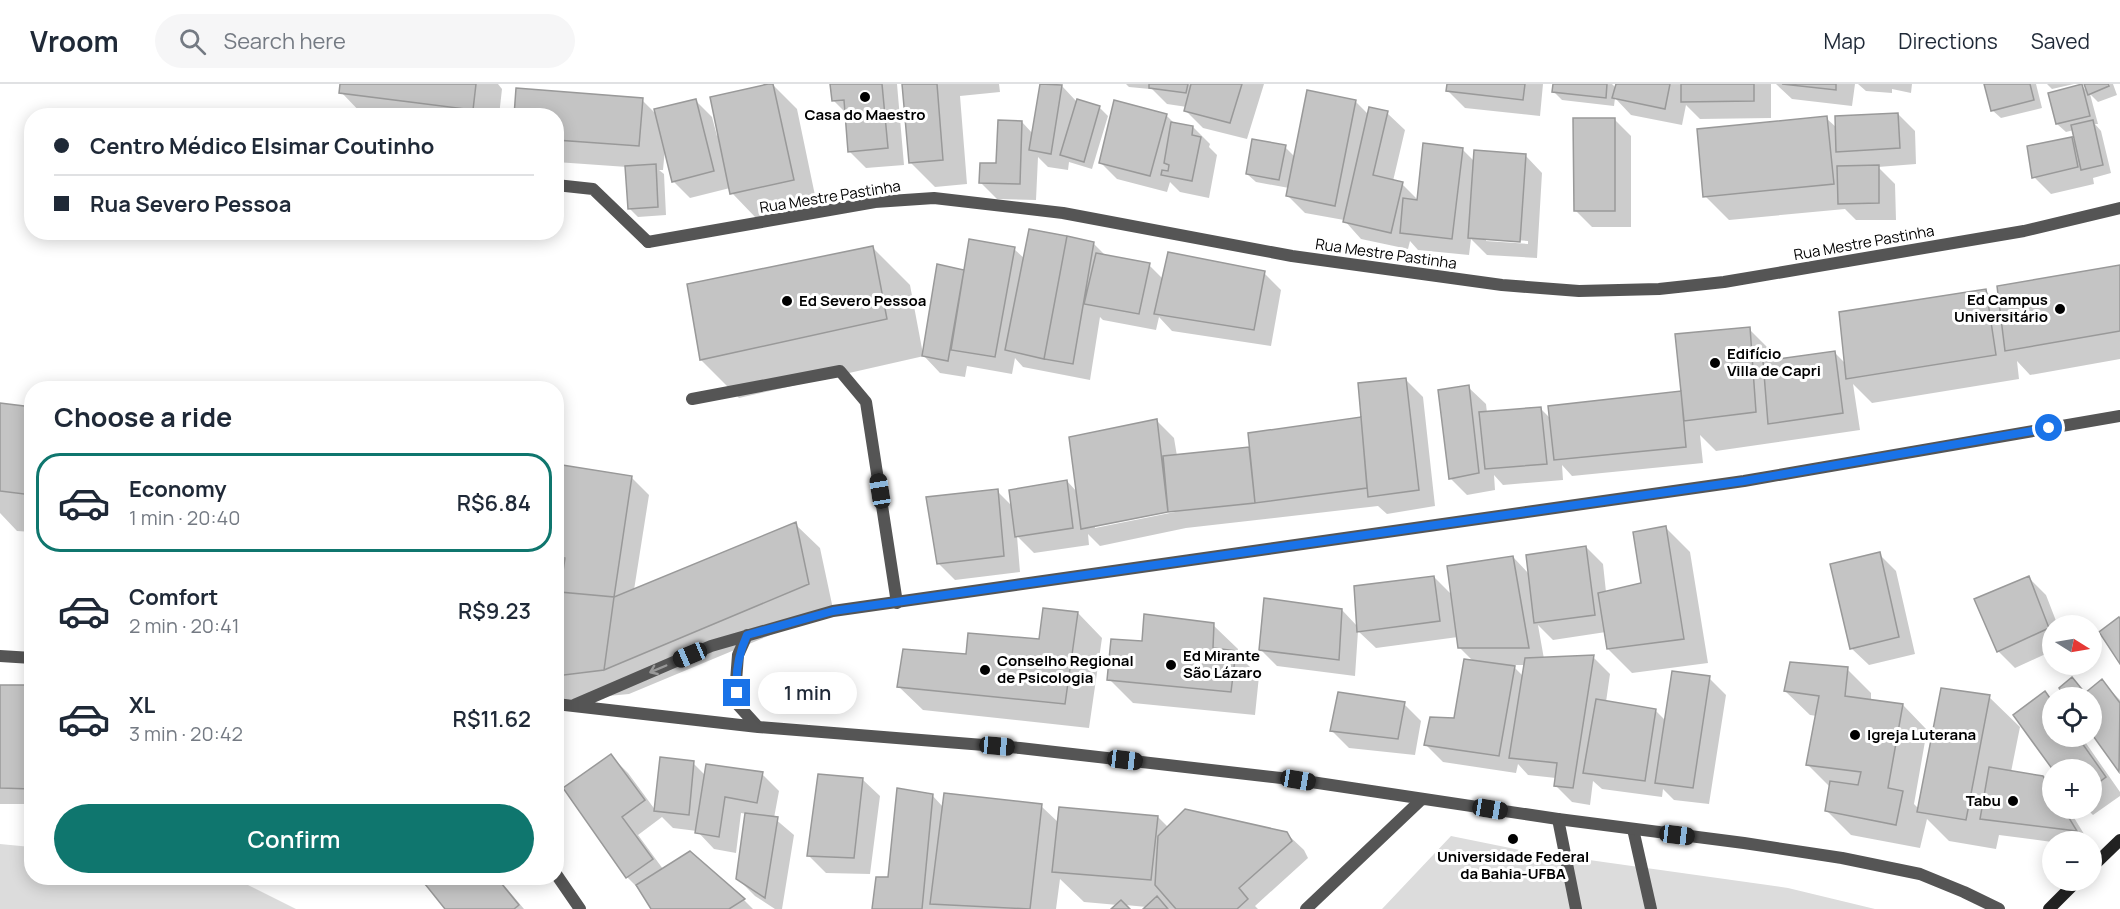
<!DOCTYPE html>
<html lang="en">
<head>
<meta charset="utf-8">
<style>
	:root { --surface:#fff; --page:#f6f6f7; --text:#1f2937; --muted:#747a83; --line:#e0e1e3; --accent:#0f766e }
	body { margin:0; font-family:Manrope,sans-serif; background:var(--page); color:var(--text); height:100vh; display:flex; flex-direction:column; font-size:22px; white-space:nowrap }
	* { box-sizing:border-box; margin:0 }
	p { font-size:20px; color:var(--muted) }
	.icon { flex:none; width:33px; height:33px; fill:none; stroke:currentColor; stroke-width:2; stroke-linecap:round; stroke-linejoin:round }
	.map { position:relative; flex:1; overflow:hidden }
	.drawer { position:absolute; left:24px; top:297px; width:540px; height:504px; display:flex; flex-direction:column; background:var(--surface); border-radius:24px; box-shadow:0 3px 15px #0003 }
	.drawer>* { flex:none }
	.banner { position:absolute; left:24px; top:24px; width:540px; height:132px; border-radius:24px; box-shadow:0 3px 15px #0003; display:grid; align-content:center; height:132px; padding:0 30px; background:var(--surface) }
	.needle { width:39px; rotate:101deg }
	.buttons { position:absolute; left:2042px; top:531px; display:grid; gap:12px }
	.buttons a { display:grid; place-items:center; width:60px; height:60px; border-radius:50%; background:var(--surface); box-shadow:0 3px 15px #0003; font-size:30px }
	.end { position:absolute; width:27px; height:27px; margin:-14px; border:8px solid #1a73e8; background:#fff; box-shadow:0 0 0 3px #fff }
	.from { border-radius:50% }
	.bubble { position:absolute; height:42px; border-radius:21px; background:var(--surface); box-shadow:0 3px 15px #0003; font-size:20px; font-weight:600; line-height:42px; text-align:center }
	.car { position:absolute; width:18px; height:36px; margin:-18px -9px; border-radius:8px; box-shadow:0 0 4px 2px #0007; background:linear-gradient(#222 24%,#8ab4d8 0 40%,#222 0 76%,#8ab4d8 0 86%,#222 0) }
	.banner b { display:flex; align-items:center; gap:21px; height:57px; font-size:22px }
	.banner b+b { border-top:2px solid var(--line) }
	.banner i { width:15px; height:15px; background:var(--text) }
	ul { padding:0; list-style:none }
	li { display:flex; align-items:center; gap:18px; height:99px; margin:0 12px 9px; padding:0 18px; border:3px solid transparent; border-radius:24px }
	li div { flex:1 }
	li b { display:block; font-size:22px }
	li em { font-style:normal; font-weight:600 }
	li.current { border-color:var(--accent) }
	li>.icon { width:54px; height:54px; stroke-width:1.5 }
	h2 { padding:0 30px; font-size:27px; line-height:72px }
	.primary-button { display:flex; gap:12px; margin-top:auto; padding:12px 30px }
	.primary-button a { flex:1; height:69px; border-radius:36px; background:var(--accent); color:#fff; font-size:24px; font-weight:600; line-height:69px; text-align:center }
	header { display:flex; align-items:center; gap:36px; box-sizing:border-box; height:84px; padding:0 30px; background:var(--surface); border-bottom:2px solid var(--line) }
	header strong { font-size:28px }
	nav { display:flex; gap:33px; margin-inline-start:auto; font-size:21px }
	.search { width:420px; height:54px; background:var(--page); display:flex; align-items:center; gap:15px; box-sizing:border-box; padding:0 21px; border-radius:33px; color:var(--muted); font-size:22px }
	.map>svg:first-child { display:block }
	.green { fill:#dcdcdc }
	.shadow { fill:#0003; fill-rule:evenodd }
	.building { fill:#c4c4c4; stroke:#999; stroke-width:1.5 }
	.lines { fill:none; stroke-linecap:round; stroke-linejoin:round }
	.lane { stroke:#555; stroke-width:12 }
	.street { stroke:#555; stroke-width:12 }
	.secondary { stroke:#222; stroke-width:12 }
	.oneway { stroke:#999 }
	.route { stroke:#1a73e8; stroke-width:8 }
	.poi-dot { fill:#000; stroke:#fff; stroke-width:2 }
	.labels { text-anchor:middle; stroke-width:6; stroke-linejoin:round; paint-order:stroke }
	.poi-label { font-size:15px; font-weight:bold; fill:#000; stroke:#fff; text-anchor:start }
	.street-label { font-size:15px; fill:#000; stroke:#fff }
</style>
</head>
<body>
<header>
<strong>Vroom</strong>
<div class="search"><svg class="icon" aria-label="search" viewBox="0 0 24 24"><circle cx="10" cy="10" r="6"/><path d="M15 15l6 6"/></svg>Search here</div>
<nav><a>Map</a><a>Directions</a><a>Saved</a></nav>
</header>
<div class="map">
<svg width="2120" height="825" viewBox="0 0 2120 825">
	<rect width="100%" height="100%" fill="#fff"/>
	<path class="green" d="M1451,752L1525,767L1788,804L1875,825H1382Z
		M0,760L31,763L32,794H234L296,825H0Z"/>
	<path class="shadow" d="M342,0H498L502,5L499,32H364L341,8Z
		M772,0L797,25L817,121L756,134L732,109L730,104L690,114L673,97L665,65L663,86H659L664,90L666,131L638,133L629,124L627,83L556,78V32L642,16L657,31L695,16L712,33L717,52Z
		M832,0H897L904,81L866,84L849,67L846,29L833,16Z
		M904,0H999L1000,8L960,12L967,100L935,103L910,78Z
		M1041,0L1062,2L1076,17L1099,23L1108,32L1092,85L1069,78L1068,86L1048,83L1038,73L1036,116L997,115L980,98L997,81L1022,38L1033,50Z
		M1126,0H1264L1247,55L1203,44L1186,27L1187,23L1167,20L1150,3V5L1129,3Z
		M1449,0H1543L1540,32L1465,24L1448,7Z
		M1554,0H1612L1616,4L1617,0H1771V34L1700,35L1686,21L1682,41L1631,31L1615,14L1614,22L1562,16L1554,8Z
		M1776,0H1855L1852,22L1792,15Z
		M1858,0H1912L1911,9L1892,5V9L1866,7Z
		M1986,0H2036L2042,24L2001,34L1992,26Z
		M2047,0H2074L2052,5Z
		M2086,0H2113L2117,11L2098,18L2090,10L2098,40H2095L2101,47L2111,89L2093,94L2094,100L2051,110L2034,93L2071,55L2077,61L2074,46L2066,48L2057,40L2081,1L2090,10Z
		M1355,17L1368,30L1387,29L1405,46L1393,97L1402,100L1418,116L1462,65L1474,77L1525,71L1542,89L1537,174L1487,171L1471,155L1469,171L1418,166L1410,157L1408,165L1361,155L1344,136L1305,129L1288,112L1289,104L1256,98L1247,90L1285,63L1295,73ZM1486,154L1528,157V160L1486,157Z
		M1898,30L1915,47L1916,80L1878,83L1895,100L1896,136H1856L1845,125L1729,136L1705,112L1826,34L1837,44Z
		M1166,31L1175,40L1193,43L1210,60L1209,63L1217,71L1209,114L1180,108L1170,98L1167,108L1117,95L1100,78Z
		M1614,35L1631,52V143H1592L1575,126Z
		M1093,159L1106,172L1149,181L1163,195L1264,189L1281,206L1271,262L1172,247L1159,233L1156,246L1103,236L1100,233L1090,296L1023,283L1015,274L1012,290L967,282L965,293L940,289L924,272L739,314L701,276L689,201L872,163L910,201L923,270L938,182L965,188L1014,165L1025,175Z
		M2120,183V275L2030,291L2017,277L2019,295L1872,319L1853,300L1860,346L1716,367L1700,351L1703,379L1572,392L1562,381L1563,396L1503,401L1494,391L1495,406L1467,411L1450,394L1468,303L1486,320L1487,329L1540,324L1551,335L1680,309L1749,245L1780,276L1834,268L1846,280L1986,207L2001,222Z
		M1406,296L1423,313L1435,422L1387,430L1378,422L1186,444L1100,462L1088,450L1089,461L1034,469L1017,452L1020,488L955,496L938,479L997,407L1013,423L1067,397L1078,409L1157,337L1174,354L1177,372L1251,365L1362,335ZM1175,425V428L1095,444V441Z
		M0,321L32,325V448L17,447L0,429Z
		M556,381L632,394L649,411L634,506L795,440L820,464L833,525L629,610L556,617Z
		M1665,443L1690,468L1708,579L1632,589L1608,565L1606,548L1553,556L1538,541L1544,575L1593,573L1610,590L1606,618L1655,626L1666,637L1709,594L1726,611L1709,720L1674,716L1663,705L1662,713L1602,705L1593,697L1590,721L1572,718L1555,701L1556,694L1528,691L1518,680L1516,689L1443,678L1426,661L1455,636L1474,578L1459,563L1458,553L1376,564L1358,547L1355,592L1277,582L1260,565L1342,526L1358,543L1434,493L1453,512L1513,473L1530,491L1586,463L1603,480L1606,508L1642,500ZM1512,581H1525L1523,592Z
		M1879,470L1896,487L1915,570L1869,581L1851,564Z
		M2029,494L2046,511L2058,542H2052V567L2015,584L1998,567Z
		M1078,529L1102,554L1089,644L923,626L898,602L1040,557Z
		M1213,541L1238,565L1237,570L1259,592L1255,631L1133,619L1109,595Z
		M1847,585L1871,609V617L1903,621L1927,646L1914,720L1919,725L1989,613L2020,643L2011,688L2042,693L2052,703V724H2068L2089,758H2052L1999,751L1996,765L1949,757L1927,735L1920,764L1851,751L1827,727L1830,703L1808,681L1817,632L1810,631L1785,607Z
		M2101,597L2120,616V687L2091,646V614Z
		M0,602L32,603V720H0Z
		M2045,609L2052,616V652H2081L2120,708V712L2093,731L2086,724H2091V686H2055Z
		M1404,620L1421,637L1415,671L1349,664L1332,647Z
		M611,672L628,689L656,727L661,675L693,679L706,692L762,690L779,707L774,734L794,751L782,825H775L755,812L738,795L747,730L741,729L736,769L714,765L697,747L673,744L662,733L638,751L663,785L744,816L753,825H652L641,807L627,793Z
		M862,695L880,712L870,790L826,789L809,772Z
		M932,711L943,723L1041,722L1059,739L1158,733L1169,744L1286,749L1304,766L1308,774L1255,822L1258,825H1145L1147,823L1125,821L1129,825H1113L1118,821L1084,818L1060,795L1056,825H873Z
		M411,794H498L524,825H447L430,804Z"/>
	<path class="building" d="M340,0H476L473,26L339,9Z
		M768,0H773L794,96L730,110L710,13Z
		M830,0H882L888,64L848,68L844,16L832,17Z
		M902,0H937L943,76L909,79Z
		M1040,0L1062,1L1051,70L1029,66Z
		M1149,0H1188L1186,9L1149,4Z
		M1191,0H1242L1230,39L1184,27Z
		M1447,0H1525L1523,16L1446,7Z
		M1553,0H1607L1606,14L1552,8Z
		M1616,0H1670L1665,25L1612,14Z
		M1681,0H1754V17L1681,18Z
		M1782,0H1836V6Z
		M1984,0H2030L2034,16L1991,27Z
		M2082,0L2090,32L2056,40L2048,9Z
		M2084,0H2108L2109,2L2088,11Z
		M516,4L643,14L639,62L556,56V32H514Z
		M1307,6L1356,16L1335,122L1286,112Z
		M696,15L714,87L672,98L654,25Z
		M1077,15L1100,22L1084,78L1060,71Z
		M1114,16L1167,30L1150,92L1099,79Z
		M1369,23L1388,27L1373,91L1403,98L1391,149L1343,138Z
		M1898,29L1900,64L1836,68L1835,32Z
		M1827,32L1834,100L1703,113L1697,45Z
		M1573,34H1615V127H1574Z
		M998,36L1022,37L1020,100L979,99L980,79H996Z
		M2093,36L2103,81L2081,86L2071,41Z
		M1171,38L1193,42L1192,51L1201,53L1192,97L1161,91L1162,86L1168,87L1169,81L1164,79Z
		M2072,53L2078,83L2032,94L2027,62Z
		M1252,55L1286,61L1279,96L1246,90Z
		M1423,59L1463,64L1452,155L1400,149L1403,114L1417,116Z
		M1474,66L1526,70L1520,158L1468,154Z
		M656,80L658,123L628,125L625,82Z
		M1879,81V119L1838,120L1837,82Z
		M1029,145L1067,152L1044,275L1005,266Z
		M1067,152L1094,158L1073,280L1044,275Z
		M969,155L1015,163L995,273L951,266Z
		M873,162L887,235L700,276L687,200Z
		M1168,168L1265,187L1254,246L1154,230Z
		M1096,169L1150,179L1139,230L1084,220Z
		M937,180L964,186L948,277L922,272Z
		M2120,181V247L2005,267L1997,202Z
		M1986,205L1996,271L1846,295L1839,228Z
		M1750,243L1756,328L1684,337L1675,250Z
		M1835,267L1843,329L1768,340L1763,277Z
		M1406,294L1419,406L1368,413L1358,299Z
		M1469,301L1479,389L1449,395L1438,306Z
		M1681,307L1686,363L1554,376L1548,322Z
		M0,319L32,323V411L0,407Z
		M1541,323L1547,380L1485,385L1479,328Z
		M1361,333L1367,404L1255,419L1248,349Z
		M1157,335L1168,428L1081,445L1069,353Z
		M1249,363L1255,419L1168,428L1163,372Z
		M556,380L632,392L614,513L560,508L565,474L556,472Z
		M1067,396L1073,444L1015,453L1009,406Z
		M998,405L1004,472L937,480L926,413Z
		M796,438L809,500L604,586L614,513Z
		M1666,442L1684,555L1607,565L1598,509L1641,499L1633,448Z
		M1586,462L1595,531L1534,539L1526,471Z
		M1880,468L1899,553L1850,565L1830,480Z
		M556,472L565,474L560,508L614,513L604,586L556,592Z
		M1513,472L1529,564H1458L1447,482Z
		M1434,492L1440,537L1357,548L1354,502Z
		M2029,492L2049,544L1997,568L1974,515Z
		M1264,514L1342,525L1339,576L1259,566Z
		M1043,524L1078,528L1065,620L897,603L903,565L966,570L968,549L1039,555Z
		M1144,530L1214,539L1213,564L1236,567L1231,608L1107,596L1111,555L1142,557Z
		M2119,533L2120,535V580L2099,548Z
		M1594,571L1573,704L1554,702L1557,679L1509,674L1525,574Z
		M1464,575L1515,582L1499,672L1424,661L1430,633L1454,634Z
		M1790,578L1848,583L1845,612L1903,620L1888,704L1903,707L1896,741L1825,727L1830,697L1858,701L1861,688L1806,681L1819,612L1784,607Z
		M1672,587L1710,592L1693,704L1655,699Z
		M2072,593L2085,609L2102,595L2120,619L2119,688L2091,649V614H2065L2059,604Z
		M0,601H32V705L0,704Z
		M1941,604L1990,611L1966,736L1917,728Z
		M2045,607L2052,617V652H2077L2106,693L2091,704V686H2053L2013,631Z
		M1338,608L1405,618L1398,655L1330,647Z
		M1596,615L1656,625L1645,697L1583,689Z
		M611,670L645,716L622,733L653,775L626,794L563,704Z
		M660,673L694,677L689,731L654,727Z
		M706,680L763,688L757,719L725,713L719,753L695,749Z
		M1989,683L2043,692L2052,706V724H2063L2077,747L1980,735Z
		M818,690L863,694L854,774L807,772Z
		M897,704L933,710L922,825H872L876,793H888Z
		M944,709L1042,720L1030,825L930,820Z
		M1059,723L1158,732L1151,796L1052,788Z
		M1185,725L1287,748L1292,757L1239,804L1248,815L1237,825H1176L1155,801L1158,752Z
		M745,729L778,733L765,814L736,795Z
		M690,767L745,815L729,825H651L636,801Z
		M423,794H497L519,821L514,825H445L421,795Z
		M1157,812L1168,825H1143Z
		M1121,816L1130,825H1111Z"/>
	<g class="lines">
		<path class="lane" d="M556,101L593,105L648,158
			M692,315L840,287L866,318L897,519
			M1558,735L1576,825
			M1633,745L1651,825"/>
		<path class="street" d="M648,158L875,118L934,114L1063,129L1292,172L1502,201L1579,207L1659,205L1724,198L2024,147L2120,124
			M747,551L738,571L736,597L738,621L758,643
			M0,572L32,574
			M556,620L758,643L1020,664L1298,696L1558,735L1744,759L1842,774L1920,790L1964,808L1999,825
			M574,621L711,562L833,527L1744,397L2120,332
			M556,790L580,825
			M1306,825L1422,715"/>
		<path class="secondary" d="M2091,784L2120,756
			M2049,825L2078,796"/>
	</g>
	<defs><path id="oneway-shaft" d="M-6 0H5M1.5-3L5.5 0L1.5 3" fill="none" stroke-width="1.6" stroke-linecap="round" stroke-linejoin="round" transform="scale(1.5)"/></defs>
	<use class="oneway" href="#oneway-shaft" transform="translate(658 585) rotate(157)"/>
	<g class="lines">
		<path class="route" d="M737,609C735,588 738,571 747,551L833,527L1744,397L2049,344"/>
	</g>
	<g class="poi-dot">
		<circle cx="865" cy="13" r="6"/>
		<circle cx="787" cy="217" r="6"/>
		<circle cx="2060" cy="225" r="6"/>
		<circle cx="1715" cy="279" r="6"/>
		<circle cx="1171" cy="581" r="6"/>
		<circle cx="985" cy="586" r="6"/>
		<circle cx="1855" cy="651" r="6"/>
		<circle cx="2013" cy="717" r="6"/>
		<circle cx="1513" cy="755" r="6"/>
	</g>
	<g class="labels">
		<g class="poi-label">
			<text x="865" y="36" text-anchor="middle">Casa do Maestro</text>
			<text x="2048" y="221" text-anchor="end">Ed Campus<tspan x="2048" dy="17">Universitário</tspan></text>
			<text x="799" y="222">Ed Severo Pessoa</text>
			<text x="1727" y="275">Edifício<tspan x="1727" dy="17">Villa de Capri</tspan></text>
			<text x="1183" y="577">Ed Mirante<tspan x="1183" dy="17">São Lázaro</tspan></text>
			<text x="997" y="582">Conselho Regional<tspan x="997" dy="17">de Psicologia</tspan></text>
			<text x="1867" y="656">Igreja Luterana</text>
			<text x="2001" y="722" text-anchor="end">Tabu</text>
			<text x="1513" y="778" text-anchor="middle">Universidade Federal<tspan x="1513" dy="17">da Bahia-UFBA</tspan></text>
		</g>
		<g class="street-label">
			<text transform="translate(830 113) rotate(-9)" y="5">Rua Mestre Pastinha</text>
			<text transform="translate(1864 159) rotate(-10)" y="5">Rua Mestre Pastinha</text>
			<text transform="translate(1386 170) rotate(8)" y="5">Rua Mestre Pastinha</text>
		</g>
	</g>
</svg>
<div class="buttons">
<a><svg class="needle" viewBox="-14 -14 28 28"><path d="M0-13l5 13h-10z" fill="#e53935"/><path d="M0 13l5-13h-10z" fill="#747a83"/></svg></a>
<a><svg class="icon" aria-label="locate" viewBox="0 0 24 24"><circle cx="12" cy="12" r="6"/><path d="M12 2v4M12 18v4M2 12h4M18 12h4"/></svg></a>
<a>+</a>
<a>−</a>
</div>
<i class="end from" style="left:2049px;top:344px"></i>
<i class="end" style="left:737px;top:609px"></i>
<div class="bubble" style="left:758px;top:588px;width:99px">1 min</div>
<i class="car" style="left:880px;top:407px;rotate:351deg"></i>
<i class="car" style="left:690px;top:571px;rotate:247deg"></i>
<i class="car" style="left:997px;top:662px;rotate:95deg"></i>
<i class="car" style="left:1125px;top:676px;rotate:97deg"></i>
<i class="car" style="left:1298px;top:696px;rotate:99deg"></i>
<i class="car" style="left:1490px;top:725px;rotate:99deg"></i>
<i class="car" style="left:1677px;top:751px;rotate:97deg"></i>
<div class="banner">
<b><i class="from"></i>Centro Médico Elsimar Coutinho</b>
<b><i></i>Rua Severo Pessoa</b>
</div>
<section class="drawer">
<h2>Choose a ride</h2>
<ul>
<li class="current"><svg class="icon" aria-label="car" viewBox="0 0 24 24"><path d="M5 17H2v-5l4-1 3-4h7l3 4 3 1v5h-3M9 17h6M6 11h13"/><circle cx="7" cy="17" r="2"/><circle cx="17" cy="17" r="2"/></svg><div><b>Economy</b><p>1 min · 20:40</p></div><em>R$6.84</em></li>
<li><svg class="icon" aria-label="car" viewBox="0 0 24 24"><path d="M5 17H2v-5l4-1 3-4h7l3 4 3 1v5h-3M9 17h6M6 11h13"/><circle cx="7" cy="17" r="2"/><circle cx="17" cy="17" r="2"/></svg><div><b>Comfort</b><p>2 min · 20:41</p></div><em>R$9.23</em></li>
<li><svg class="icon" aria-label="car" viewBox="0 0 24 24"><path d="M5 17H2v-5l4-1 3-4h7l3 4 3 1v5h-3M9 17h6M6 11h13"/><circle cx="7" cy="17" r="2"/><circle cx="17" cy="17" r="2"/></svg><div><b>XL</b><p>3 min · 20:42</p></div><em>R$11.62</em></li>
</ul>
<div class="primary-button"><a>Confirm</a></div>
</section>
</div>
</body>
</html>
